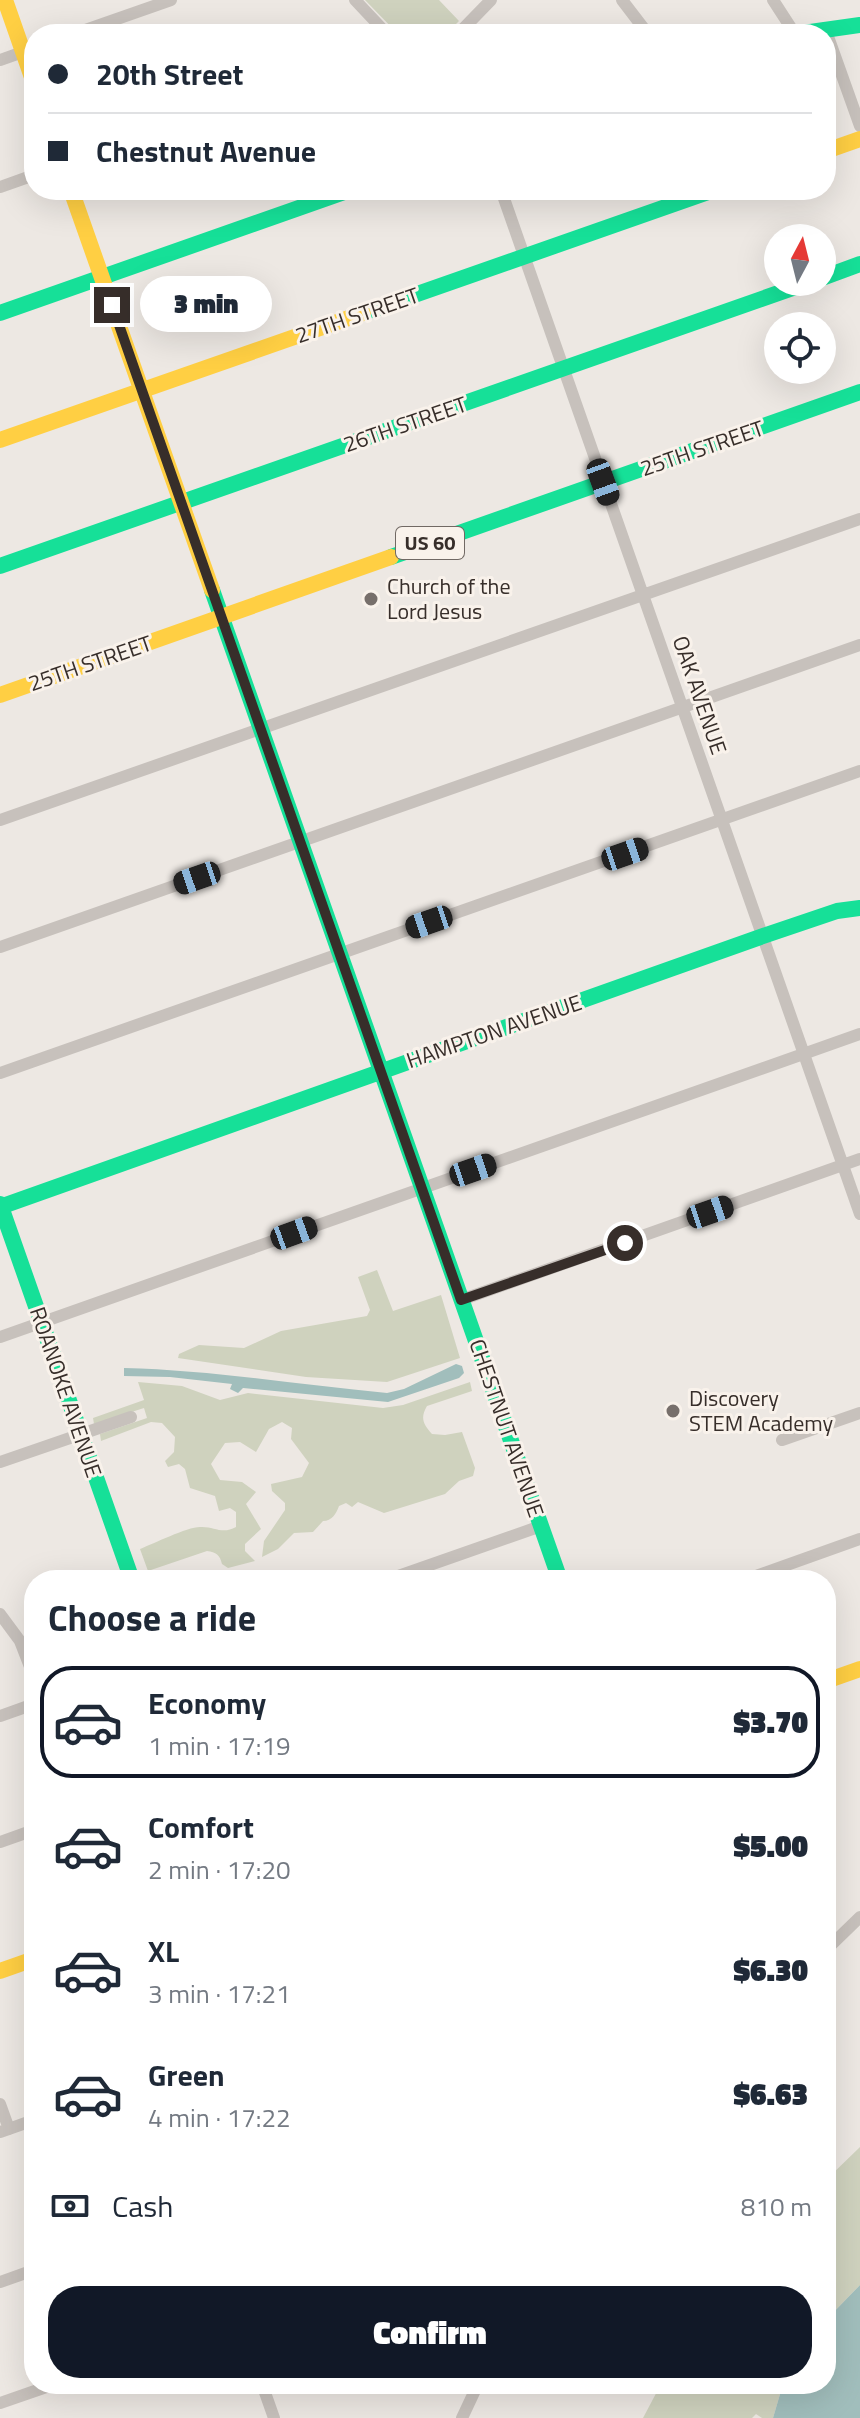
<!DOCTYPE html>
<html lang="en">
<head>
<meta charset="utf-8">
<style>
	:root { --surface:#fff; --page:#f2f2f3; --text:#1f2937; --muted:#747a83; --line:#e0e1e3; --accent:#111827 }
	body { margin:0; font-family:"Titillium Web",sans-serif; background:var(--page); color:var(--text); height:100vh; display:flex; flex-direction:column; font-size:30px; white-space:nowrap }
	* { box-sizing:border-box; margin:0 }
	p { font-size:26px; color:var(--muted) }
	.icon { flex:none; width:44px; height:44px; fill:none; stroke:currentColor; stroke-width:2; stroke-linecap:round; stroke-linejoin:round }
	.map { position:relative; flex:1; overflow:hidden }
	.drawer { position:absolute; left:24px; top:1570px; width:812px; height:824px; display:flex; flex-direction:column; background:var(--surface); border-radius:32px; box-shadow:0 8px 32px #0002 }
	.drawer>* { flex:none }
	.guide { position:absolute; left:24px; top:24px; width:812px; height:176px; border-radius:32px; box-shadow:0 8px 32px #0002; display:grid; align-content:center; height:176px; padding:0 24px; background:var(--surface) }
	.needle { width:52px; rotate:7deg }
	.buttons { position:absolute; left:764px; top:224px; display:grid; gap:16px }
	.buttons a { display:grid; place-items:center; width:72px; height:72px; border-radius:50%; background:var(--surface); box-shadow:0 8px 32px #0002; font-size:40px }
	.end { position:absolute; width:36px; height:36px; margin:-18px; border:10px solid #372e2a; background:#fff; box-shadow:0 0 0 4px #fff }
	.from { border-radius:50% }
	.bubble { position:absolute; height:56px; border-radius:28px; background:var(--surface); box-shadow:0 8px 32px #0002; font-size:26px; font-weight:800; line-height:56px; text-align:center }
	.car { position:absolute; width:24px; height:48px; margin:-24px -12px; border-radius:10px; box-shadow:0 0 6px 2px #0007; background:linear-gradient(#222 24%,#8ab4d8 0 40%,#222 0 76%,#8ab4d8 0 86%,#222 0) }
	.guide b { display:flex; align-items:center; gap:28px; height:76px; font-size:30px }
	.guide b+b { border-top:2px solid var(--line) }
	.guide i { width:20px; height:20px; background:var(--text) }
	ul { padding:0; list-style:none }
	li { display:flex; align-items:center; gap:24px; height:112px; margin:0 16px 12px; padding:0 8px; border:4px solid transparent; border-radius:32px }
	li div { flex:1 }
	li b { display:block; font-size:30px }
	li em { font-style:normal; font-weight:800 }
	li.current { border-color:var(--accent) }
	li>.icon { width:72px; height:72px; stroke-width:1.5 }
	h2 { padding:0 24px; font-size:36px; line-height:96px }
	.pay { display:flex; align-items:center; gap:20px; height:88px; padding:0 24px; font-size:30px }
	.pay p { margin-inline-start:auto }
	.button { display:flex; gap:16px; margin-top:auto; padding:16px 24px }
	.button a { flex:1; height:92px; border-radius:32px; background:var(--accent); color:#fff; font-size:32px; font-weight:800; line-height:92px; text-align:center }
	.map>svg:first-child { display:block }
	.green { fill:#cfd2be }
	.water { fill:#a1bebc }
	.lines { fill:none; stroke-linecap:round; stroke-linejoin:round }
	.street { stroke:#c7c1bc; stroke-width:12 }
	.fast { stroke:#16e098; stroke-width:16 }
	.slow { stroke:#ffcf43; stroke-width:16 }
	.route { stroke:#372e2a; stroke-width:10 }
	.poi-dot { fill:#776f6b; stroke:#f9f2eb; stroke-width:3 }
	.labels { text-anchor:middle; stroke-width:6; stroke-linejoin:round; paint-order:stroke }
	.shield { fill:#f9f2eb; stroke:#716964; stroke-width:2 }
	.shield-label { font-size:20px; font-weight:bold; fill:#372e2a }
	.street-label { font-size:22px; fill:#372e2a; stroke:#f9f2eb }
	.poi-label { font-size:22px; fill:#372e2a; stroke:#f9f2eb; text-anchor:start }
</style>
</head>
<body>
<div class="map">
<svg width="860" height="2418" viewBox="0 0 860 2418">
	<rect width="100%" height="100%" fill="#ede8e3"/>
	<path class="green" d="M365,0H439L459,21L446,34H398Z
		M377,1270L393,1311L441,1295L460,1358L387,1382L306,1377L178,1358L179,1354L199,1345L244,1348L281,1331L367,1316L370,1310L358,1277Z
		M138,1382L182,1386L220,1400L248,1393L383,1408L403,1405L470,1382L472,1391L427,1406C420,1418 423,1424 432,1434L445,1435L462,1432L475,1468L473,1476L459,1481L445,1494L384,1513L358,1502L352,1507L346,1503L339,1506C336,1514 332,1521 323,1521L313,1532L294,1533L278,1549L262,1557L264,1541L285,1510V1503L272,1491L271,1484L302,1477L309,1463L291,1439L292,1428L282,1422L269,1429L256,1452L240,1442L225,1443L211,1464L220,1480L242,1482L256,1492L246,1504L261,1529L245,1544V1551L255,1561L228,1568L222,1564C220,1555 216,1552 207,1551L148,1571L140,1549C153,1544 187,1527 200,1527C214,1526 222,1535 236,1527V1512L230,1508L219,1511L215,1496L190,1488L185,1469L179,1464L168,1467L165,1461L174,1452L175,1437L162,1423L151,1422L101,1441L100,1434L147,1418L144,1408L94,1424L93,1418L144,1400Z
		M860,2147V2285L826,2320V2180Z
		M661,2384H783L773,2418H762L756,2414L752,2418H643Z"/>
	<path class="water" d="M456,1364L462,1366L464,1373L459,1378L388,1402L243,1388L238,1393L230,1389L232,1384L170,1377L124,1376V1368C212,1370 299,1385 387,1393L404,1389Z
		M860,2285V2418H773L783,2384H826V2320Z"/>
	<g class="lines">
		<path class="street" d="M355,0L387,34
			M622,0L648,34
			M773,0L795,34
			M825,28L860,126
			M74,34L171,0
			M458,34L491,0
			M0,60L34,48
			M0,187L34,175
			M501,190L860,1214
			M0,820L860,519
			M0,947L860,645
			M0,1073L860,771
			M461,1300L860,1159
			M0,1337L860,1034
			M782,1440L860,1413
			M0,1462L131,1417
			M387,1580L541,1526
			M745,1580L860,1539
			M0,1614L20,1641L34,1677
			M0,1716L34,1704
			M0,1842L34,1830
			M826,1950L860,1917
			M0,2104L9,2129
			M0,2132L34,2120
			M0,2282L34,2270
			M262,2384L274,2418
			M0,2403L55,2384
			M462,2418L478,2384"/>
		<path class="fast" d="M796,34L860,25
			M822,278L860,264
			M0,313L350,190
			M363,313L714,190
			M391,557L860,392
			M0,566L810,282
			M212,590L560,1580
			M0,1204L132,1580
			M0,1207L763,936L837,911L860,908"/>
		<path class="slow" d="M5,0L34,83
			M826,151L860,139
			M71,190L212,590
			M0,440L363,313
			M0,695L391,557
			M826,1681L860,1669
			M0,1971L34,1959"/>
	</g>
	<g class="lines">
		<path class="route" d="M112,305L461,1300L625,1243"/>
	</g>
	<g class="poi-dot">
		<circle cx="371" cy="599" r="8"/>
		<circle cx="673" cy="1411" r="8"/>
	</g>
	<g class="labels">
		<rect class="shield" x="396" y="527" width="68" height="32" rx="6"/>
		<g class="shield-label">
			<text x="430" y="550">US 60</text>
		</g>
		<g class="street-label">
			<text transform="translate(357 315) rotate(-19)" y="8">27TH STREET</text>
			<text transform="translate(405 424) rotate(-19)" y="8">26TH STREET</text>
			<text transform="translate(702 448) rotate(-19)" y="8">25TH STREET</text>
			<text transform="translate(90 663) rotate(-19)" y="8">25TH STREET</text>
			<text transform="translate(700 695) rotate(71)" y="8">OAK AVENUE</text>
			<text transform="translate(494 1031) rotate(-19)" y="8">HAMPTON AVENUE</text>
			<text transform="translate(66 1392) rotate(71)" y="8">ROANOKE AVENUE</text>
			<text transform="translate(507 1428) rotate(71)" y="8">CHESTNUT AVENUE</text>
		</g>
		<g class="poi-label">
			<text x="387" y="594">Church of the<tspan x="387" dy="25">Lord Jesus</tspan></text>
			<text x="689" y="1406">Discovery<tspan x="689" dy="25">STEM Academy</tspan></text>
		</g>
	</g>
</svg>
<div class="buttons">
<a><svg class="needle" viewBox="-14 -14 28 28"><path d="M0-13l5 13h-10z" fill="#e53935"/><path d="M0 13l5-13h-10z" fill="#747a83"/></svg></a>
<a><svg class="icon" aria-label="locate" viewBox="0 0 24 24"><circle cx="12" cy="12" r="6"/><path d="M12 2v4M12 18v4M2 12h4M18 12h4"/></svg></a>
</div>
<i class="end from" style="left:625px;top:1243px"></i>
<i class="end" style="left:112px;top:305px"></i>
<div class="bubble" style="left:140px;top:276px;width:132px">3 min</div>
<i class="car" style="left:603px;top:482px;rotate:160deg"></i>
<i class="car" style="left:625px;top:854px;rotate:71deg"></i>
<i class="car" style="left:197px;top:878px;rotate:251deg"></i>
<i class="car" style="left:429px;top:922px;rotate:251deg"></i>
<i class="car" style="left:473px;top:1170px;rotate:71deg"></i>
<i class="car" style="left:710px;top:1212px;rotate:71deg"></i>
<i class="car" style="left:294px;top:1233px;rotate:70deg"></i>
<div class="guide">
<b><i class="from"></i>20th Street</b>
<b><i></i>Chestnut Avenue</b>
</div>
<section class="drawer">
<h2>Choose a ride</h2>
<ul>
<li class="current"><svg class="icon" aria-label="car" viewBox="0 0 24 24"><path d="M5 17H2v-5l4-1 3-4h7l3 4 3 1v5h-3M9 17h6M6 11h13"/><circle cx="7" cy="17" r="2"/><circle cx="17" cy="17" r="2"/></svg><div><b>Economy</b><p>1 min · 17:19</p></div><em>$3.70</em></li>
<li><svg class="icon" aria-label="car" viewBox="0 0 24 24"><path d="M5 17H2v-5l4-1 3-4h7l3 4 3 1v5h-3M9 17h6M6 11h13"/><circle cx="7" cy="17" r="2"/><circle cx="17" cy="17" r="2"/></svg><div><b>Comfort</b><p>2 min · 17:20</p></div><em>$5.00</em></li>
<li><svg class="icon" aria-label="car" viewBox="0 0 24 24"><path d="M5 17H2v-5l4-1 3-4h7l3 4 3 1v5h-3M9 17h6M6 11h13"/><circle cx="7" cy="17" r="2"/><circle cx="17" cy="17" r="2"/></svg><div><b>XL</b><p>3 min · 17:21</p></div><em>$6.30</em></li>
<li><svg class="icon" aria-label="car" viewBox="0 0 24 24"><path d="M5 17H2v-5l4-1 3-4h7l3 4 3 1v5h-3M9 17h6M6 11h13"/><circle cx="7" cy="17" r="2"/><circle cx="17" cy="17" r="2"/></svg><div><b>Green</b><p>4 min · 17:22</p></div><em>$6.63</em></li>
</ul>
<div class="pay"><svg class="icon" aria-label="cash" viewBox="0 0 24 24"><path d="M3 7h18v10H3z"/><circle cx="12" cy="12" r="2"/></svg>Cash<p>810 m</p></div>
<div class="button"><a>Confirm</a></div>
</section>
</div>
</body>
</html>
